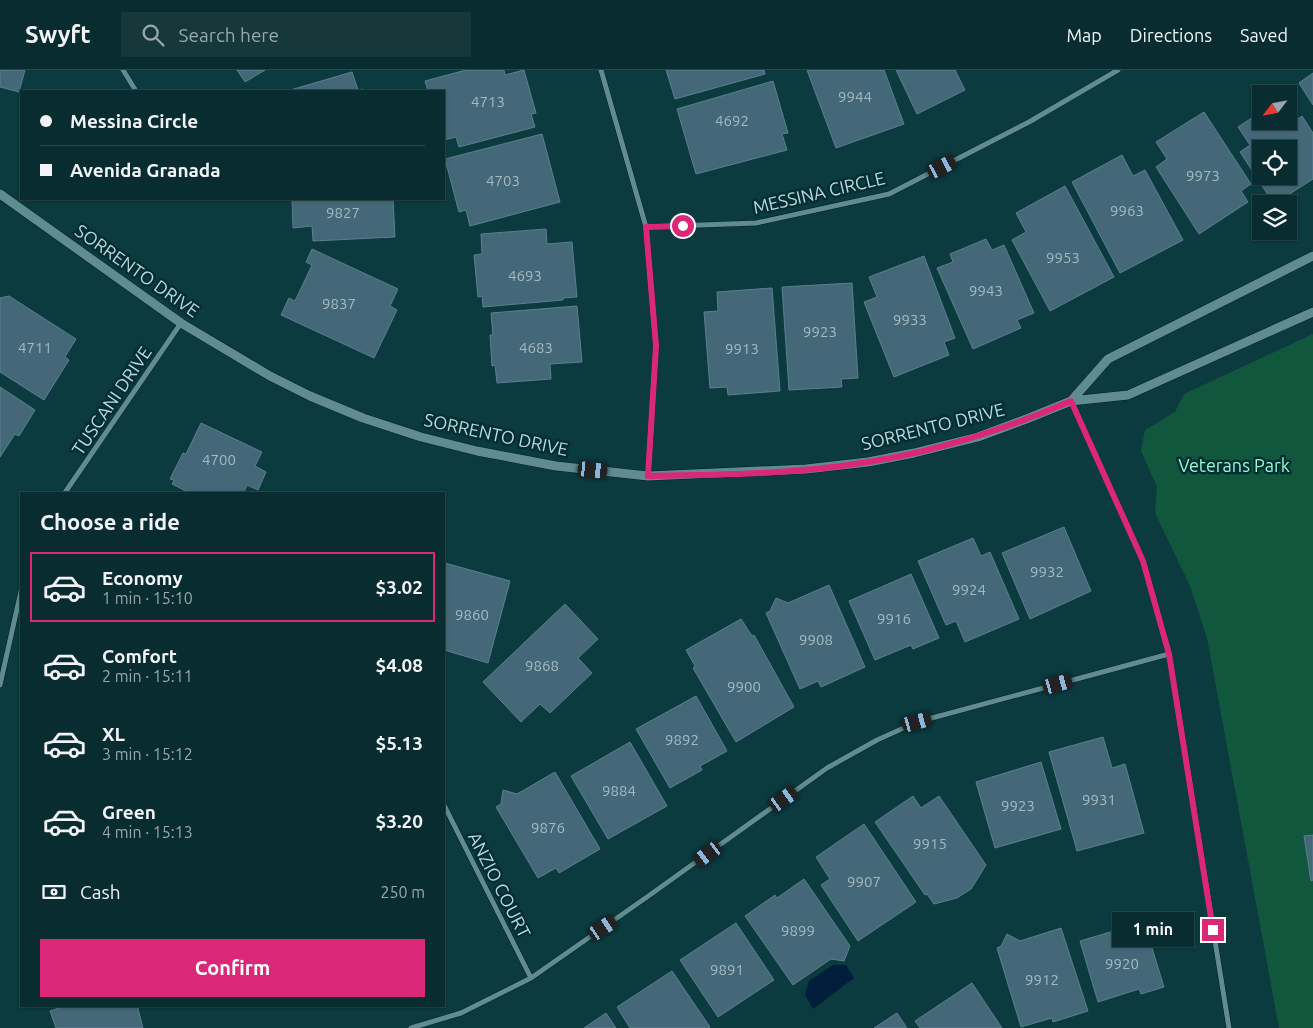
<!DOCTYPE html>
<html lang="en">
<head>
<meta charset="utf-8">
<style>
	:root { --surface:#082c2f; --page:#16383b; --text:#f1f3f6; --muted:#98a7aa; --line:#29484b; --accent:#db2777 }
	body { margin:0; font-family:Ubuntu,sans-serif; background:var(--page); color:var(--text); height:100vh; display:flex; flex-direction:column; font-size:19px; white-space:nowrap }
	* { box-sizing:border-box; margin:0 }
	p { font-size:16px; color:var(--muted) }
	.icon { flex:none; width:28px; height:28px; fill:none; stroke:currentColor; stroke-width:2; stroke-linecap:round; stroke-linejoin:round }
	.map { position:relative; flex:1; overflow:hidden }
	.sheet { position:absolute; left:20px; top:422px; width:425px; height:515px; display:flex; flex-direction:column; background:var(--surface); border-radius:0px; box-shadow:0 1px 4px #0004,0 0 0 1px var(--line) }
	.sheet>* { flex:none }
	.hud { position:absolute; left:20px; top:20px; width:425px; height:110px; border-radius:0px; box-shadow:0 1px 4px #0004,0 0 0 1px var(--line); display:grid; align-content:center; height:110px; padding:0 20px; background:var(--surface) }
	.needle { width:32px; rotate:238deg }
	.controls { position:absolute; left:1252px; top:15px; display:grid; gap:10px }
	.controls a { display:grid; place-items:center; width:45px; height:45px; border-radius:0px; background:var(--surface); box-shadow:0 1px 4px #0004,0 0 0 1px var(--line); font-size:25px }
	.end { position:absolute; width:22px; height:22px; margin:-11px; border:6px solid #db2777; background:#fff; box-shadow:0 0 0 2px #fff }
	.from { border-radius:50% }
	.bubble { position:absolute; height:35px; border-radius:0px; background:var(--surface); box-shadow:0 1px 4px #0004,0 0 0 1px var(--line); font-size:16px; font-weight:600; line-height:35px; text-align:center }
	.car { position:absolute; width:15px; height:30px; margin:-15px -8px; border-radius:6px; box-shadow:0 0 4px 1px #0007; background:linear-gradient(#222 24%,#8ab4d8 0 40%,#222 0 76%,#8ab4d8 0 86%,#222 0) }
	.hud b { display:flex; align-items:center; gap:18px; height:48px; font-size:19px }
	.hud b+b { border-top:1px solid var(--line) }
	.hud i { width:12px; height:12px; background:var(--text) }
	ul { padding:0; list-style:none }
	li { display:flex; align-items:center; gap:15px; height:70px; margin:0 10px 8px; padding:0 10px; border:2px solid transparent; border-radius:0px }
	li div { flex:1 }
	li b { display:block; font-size:19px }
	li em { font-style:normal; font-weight:600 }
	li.current { border-color:var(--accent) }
	li>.icon { width:45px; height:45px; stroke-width:1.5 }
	h2 { padding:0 20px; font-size:22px; line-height:60px }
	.pay { display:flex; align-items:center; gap:12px; height:55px; padding:0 20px; font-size:19px }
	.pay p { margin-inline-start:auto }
	.action { display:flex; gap:10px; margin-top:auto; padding:10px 20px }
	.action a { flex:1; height:58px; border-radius:0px; background:var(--accent); color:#fff; font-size:20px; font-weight:600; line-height:58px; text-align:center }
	header { display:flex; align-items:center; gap:30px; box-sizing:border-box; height:70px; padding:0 25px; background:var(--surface); border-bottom:1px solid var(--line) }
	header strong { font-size:24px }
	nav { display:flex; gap:28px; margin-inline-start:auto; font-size:18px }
	.search { width:350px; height:45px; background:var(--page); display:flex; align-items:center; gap:12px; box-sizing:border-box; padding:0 18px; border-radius:0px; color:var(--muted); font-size:19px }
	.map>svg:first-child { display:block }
	.green { fill:#11573d }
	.water { fill:#001e3a }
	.building { fill:#446878; stroke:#5a8090; fill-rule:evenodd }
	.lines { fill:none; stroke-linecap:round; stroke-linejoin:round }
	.minor-casing { stroke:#001f23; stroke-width:6 }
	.tertiary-casing { stroke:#001f23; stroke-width:10 }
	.minor { stroke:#608c91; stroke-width:5 }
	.tertiary { stroke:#608c91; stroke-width:9 }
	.route { stroke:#db2777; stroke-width:6 }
	.labels { text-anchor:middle; stroke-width:5; stroke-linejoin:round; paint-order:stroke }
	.number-label { font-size:15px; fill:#a2bbc2 }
	.street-label { font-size:18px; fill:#c1d7da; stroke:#002f34 }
	.park-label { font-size:18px; fill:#98facd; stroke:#002f34 }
</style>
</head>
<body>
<header>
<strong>Swyft</strong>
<div class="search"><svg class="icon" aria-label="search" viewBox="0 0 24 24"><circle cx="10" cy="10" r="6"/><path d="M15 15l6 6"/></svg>Search here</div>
<nav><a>Map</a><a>Directions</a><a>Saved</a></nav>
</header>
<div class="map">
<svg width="1313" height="958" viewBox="0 0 1313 958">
	<rect width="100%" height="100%" fill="#0b3a3f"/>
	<path class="green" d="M1313,264V958H1279L1207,568L1190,516L1155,443L1157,417L1141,381L1145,360L1175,342L1184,324Z"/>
	<path class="water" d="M833,895H846L854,908L813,939L805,925L809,911Z"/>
	<path class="building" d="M0,0H25L19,22L0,17Z
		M237,0H265L245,12Z
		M466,0H504L505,5L524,0L536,43L531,44L535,57L459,77L456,67L444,70V21H428L425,11Z
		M666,0H764L765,4L675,29Z
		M807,0H884L904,54L836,78Z
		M896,0H955L965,20L917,44Z
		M352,2L358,20L363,19L364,21H287Z
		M1313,3V35L1299,13Z
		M773,11L788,63L782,64L787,80L696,104L677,39Z
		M1204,42L1251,114L1241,121L1248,132L1199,164L1156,97L1167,89L1156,72Z
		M1261,42V51H1287L1289,55L1302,46L1313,63V109L1274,134L1240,82L1250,75L1238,57ZM1261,79H1289V106H1261Z
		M542,64L560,132L470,156L466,140L459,142L445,89Z
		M1122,85L1133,106L1145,100L1183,170L1120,203L1072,112Z
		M1065,116L1114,207L1050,241L1012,170L1026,162L1016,143Z
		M292,129H393L395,167L313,171L312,156L293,158Z
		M546,159L547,174L572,172L577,227L563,228V230L483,237L482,226L478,227L474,185L482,184L481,164Z
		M986,169L992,180L1004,175L1034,243L1017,250L1021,258L973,279L937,198L953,192L950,184Z
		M312,179L398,219L390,236L397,240L374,288L281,245L289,228L295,231L312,195L306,192Z
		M924,186L955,268L944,272L949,285L894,307L864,232L877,227L869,207Z
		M852,213L858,308L841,309L842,317L789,320L782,217Z
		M772,218L780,321L728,325L727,317L710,318L704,242L718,241L717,222Z
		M9,226L76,269L65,287L69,290L44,330L0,302V228Z
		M577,236L582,292L550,294L551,309L497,313L495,295L492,296L490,265H493L491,243Z
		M0,317L35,340L19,366L15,364L0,387Z
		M201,353L262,382L255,396L266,402L258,420L247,415L243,424H192L172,414L174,410L170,409L183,383L186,384Z
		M1064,457L1091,521L1030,549L1002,483Z
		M973,468L981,486L990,482L1019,549L965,572L956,551L946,555L918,491Z
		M445,493L510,511L488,593L444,580V499Z
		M911,504L939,568L913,579L911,575L875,590L849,531Z
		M829,515L865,597L821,617L818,611L800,619L766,543L770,541L776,528L788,533Z
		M565,534L598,569L578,588L592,603L550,643L540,634L521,652L483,612Z
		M741,549L752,566L754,565L794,637L736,672L693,598L695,596L686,580Z
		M696,626L727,681L700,696L702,700L670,718L636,659Z
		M1103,667L1112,698L1125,694L1144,763L1077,781L1049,682Z
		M630,672L667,736L608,769L571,706Z
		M1041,692L1061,759L995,778L976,712Z
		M555,702L600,779L559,803L556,798L538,808L496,737L501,734L503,720L517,724Z
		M913,726L921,738L939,726L986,795L971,819L957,828L934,834L927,824L925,825L875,752Z
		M864,754L916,832L858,871L821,815L830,809L816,787Z
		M1313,765V810L1311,811L1304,766Z
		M804,809L850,876L844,891L831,889L793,915L745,846L775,825L777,828Z
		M1144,852L1164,917L1141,924L1139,919L1098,932L1080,871Z
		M736,853L774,910L718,947L680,890Z
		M1061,858L1088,941L1053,952L1052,948L1021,957L997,878L1001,876L1007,864L1020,871Z
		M672,901L710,957L708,958H630L617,937Z
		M972,913L1002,958H920L915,951Z
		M65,936H139L138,939L143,958H56L50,941Z
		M606,943L616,958H584Z
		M897,943L907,958H874Z"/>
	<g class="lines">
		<g class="minor-casing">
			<path id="minor" d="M123,0L136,21
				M601,0L646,157L656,276L648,406
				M646,157L756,153L889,124L1029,52L1118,0
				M1071,331L1143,491L1169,584L1229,958
				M64,424L181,253
				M0,615L21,521
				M444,735L531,908
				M411,958L461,943L531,908L647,827L827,698L877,670L917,652L1169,584"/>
		</g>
		<g class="tertiary-casing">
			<path id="tertiary" d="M0,124L181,253L270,306L310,326L363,348L421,367L477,381L556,396L648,406L806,399L868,392L914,383L978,367L1029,348L1071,331L1128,325L1313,242
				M1071,331L1108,289L1313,186"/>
		</g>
		<use href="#minor" class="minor"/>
		<use href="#tertiary" class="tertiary"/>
	</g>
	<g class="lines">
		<path class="route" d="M683,156L646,157L656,276L648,406C720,405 796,404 868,392C938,381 1006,359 1071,331L1143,491L1169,584L1213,860"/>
	</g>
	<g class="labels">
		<g class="number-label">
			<text x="855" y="32">9944</text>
			<text x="488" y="37">4713</text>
			<text x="732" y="56">4692</text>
			<text x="1203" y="111">9973</text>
			<text x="503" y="116">4703</text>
			<text x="1127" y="146">9963</text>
			<text x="343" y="148">9827</text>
			<text x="1063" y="193">9953</text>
			<text x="525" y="211">4693</text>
			<text x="986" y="226">9943</text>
			<text x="339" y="239">9837</text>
			<text x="910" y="255">9933</text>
			<text x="820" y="267">9923</text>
			<text x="35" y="283">4711</text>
			<text x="536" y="283">4683</text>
			<text x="742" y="284">9913</text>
			<text x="219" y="395">4700</text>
			<text x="1047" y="507">9932</text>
			<text x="969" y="525">9924</text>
			<text x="472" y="550">9860</text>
			<text x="894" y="554">9916</text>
			<text x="816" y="575">9908</text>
			<text x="542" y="601">9868</text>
			<text x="744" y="622">9900</text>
			<text x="682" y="675">9892</text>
			<text x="619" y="726">9884</text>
			<text x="1099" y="735">9931</text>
			<text x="1018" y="741">9923</text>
			<text x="548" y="763">9876</text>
			<text x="930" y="779">9915</text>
			<text x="864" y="817">9907</text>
			<text x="798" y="866">9899</text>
			<text x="1122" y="899">9920</text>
			<text x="727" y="905">9891</text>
			<text x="1042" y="915">9912</text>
		</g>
		<g class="street-label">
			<text transform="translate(819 123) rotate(-13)" y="6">MESSINA CIRCLE</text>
			<text transform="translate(137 201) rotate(35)" y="6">SORRENTO DRIVE</text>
			<text transform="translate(112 331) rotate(-56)" y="6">TUSCANI DRIVE</text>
			<text transform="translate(933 357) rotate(-14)" y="6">SORRENTO DRIVE</text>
			<text transform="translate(496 365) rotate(12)" y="6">SORRENTO DRIVE</text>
			<text transform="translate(499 815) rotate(63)" y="6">ANZIO COURT</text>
		</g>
		<g class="park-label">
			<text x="1234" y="402">Veterans Park</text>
		</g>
	</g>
</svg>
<div class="controls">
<a><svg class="needle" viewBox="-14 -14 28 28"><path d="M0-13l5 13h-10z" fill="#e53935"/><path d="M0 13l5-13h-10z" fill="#98a7aa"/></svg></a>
<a><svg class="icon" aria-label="locate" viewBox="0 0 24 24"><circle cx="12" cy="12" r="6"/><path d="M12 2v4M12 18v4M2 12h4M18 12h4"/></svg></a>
<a><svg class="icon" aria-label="layers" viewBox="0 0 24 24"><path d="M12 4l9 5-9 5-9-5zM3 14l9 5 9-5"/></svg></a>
</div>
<i class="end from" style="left:683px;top:156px"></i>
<i class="end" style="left:1213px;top:860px"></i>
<div class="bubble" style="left:1112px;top:842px;width:82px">1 min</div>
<i class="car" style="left:942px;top:97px;rotate:63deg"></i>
<i class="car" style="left:593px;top:400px;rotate:96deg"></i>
<i class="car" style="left:1058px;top:614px;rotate:75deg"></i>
<i class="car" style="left:917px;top:652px;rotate:75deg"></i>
<i class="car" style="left:784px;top:729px;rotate:55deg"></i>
<i class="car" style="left:708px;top:784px;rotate:234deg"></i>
<i class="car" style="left:603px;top:858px;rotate:56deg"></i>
<div class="hud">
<b><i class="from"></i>Messina Circle</b>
<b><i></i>Avenida Granada</b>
</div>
<section class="sheet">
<h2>Choose a ride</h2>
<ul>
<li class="current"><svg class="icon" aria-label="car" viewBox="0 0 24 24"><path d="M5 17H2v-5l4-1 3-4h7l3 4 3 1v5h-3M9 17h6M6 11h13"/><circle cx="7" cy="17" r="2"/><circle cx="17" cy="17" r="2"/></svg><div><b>Economy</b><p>1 min · 15:10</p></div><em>$3.02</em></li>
<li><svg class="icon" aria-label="car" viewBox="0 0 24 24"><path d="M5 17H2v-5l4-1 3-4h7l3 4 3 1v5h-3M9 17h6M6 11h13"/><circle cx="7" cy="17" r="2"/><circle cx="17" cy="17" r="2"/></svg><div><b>Comfort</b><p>2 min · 15:11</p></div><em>$4.08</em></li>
<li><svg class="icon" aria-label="car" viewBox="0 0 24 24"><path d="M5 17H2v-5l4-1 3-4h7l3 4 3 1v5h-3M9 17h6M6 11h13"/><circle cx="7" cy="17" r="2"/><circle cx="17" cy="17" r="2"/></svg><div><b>XL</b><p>3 min · 15:12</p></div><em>$5.13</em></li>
<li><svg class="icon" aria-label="car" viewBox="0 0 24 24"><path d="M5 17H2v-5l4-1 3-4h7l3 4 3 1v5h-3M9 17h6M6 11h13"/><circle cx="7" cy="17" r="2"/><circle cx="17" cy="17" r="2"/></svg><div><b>Green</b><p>4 min · 15:13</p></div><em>$3.20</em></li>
</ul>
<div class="pay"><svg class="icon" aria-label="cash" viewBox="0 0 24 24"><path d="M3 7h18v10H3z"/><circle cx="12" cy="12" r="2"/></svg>Cash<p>250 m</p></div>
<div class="action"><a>Confirm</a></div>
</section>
</div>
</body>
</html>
